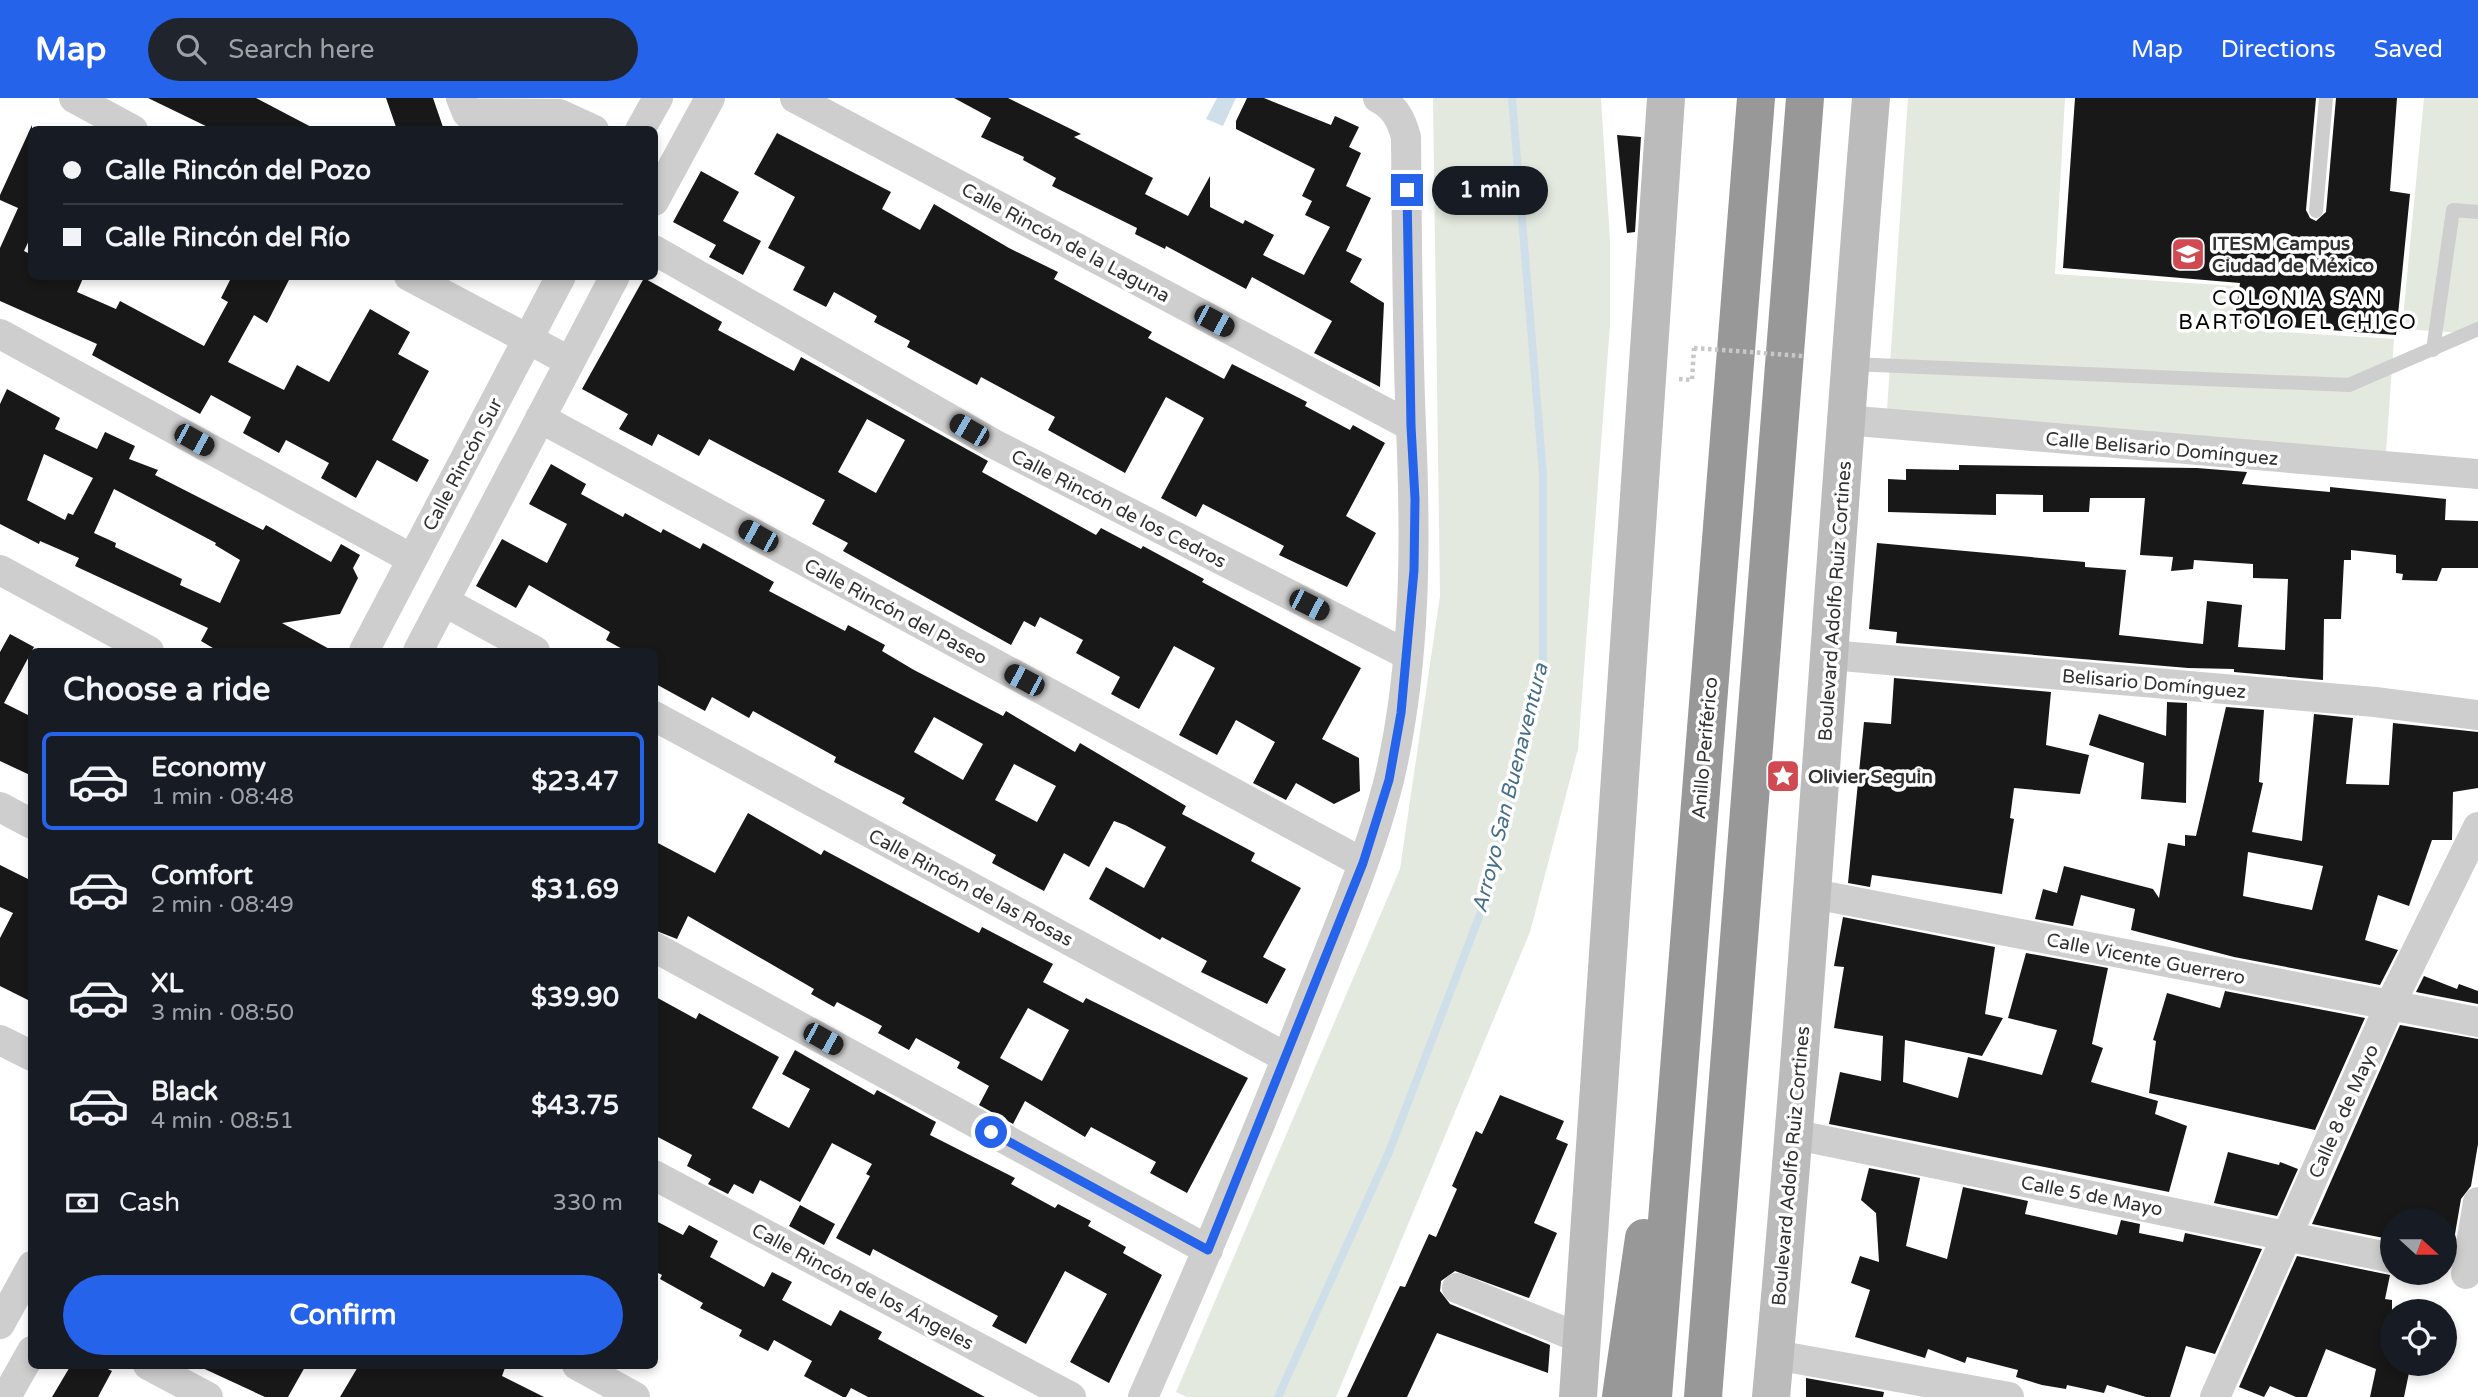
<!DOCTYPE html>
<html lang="en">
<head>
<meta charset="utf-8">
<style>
	:root { --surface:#171b24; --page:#20242c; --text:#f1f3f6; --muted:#9ea1a6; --line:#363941; --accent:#2563eb }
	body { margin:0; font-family:"Varela Round",sans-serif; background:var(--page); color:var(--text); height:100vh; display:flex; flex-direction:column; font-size:26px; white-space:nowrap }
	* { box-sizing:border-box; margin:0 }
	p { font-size:23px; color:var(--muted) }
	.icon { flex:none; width:38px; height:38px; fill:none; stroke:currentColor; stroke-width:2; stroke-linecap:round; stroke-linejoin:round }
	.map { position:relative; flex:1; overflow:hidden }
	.sheet { position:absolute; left:28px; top:550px; width:630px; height:721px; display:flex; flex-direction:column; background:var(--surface); border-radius:10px; box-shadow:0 4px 10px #0003 }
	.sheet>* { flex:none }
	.guide { position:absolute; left:28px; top:28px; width:630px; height:154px; border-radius:10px; box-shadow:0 4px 10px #0003; display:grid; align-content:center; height:154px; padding:0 35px; background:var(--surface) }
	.needle { width:46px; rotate:111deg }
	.controls { position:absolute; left:2380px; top:1110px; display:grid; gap:14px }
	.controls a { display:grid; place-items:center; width:77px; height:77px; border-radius:50%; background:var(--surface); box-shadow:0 4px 10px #0003; font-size:35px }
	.end { position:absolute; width:32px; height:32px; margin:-16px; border:9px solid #2563eb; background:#fff; box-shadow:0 0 0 4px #fff }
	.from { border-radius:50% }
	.bubble { position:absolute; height:49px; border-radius:24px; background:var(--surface); box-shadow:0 4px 10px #0003; font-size:23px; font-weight:700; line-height:49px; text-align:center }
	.car { position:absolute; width:21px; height:42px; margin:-21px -10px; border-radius:9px; box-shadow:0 0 5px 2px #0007; background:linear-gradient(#222 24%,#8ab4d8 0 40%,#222 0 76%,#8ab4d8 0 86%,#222 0) }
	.guide b { display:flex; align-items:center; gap:24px; height:66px; font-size:26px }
	.guide b+b { border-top:2px solid var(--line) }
	.guide i { width:18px; height:18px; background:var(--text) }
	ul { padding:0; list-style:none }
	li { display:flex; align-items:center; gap:21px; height:98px; margin:0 14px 10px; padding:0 21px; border:4px solid transparent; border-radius:10px }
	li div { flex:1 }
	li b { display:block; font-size:26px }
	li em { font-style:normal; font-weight:700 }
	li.active { border-color:var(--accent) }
	li>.icon { width:63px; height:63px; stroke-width:1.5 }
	h2 { padding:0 35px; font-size:32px; line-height:84px }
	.pay { display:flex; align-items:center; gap:18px; height:77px; padding:0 35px; font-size:26px }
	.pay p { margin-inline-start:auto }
	.action { display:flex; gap:14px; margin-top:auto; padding:14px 35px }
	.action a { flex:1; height:80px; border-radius:42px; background:var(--accent); color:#fff; font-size:28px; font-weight:700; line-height:80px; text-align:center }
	header { display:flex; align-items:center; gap:42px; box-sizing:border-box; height:98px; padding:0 35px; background:var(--accent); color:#fff }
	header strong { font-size:33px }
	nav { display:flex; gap:38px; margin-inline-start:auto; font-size:24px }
	.search { width:490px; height:63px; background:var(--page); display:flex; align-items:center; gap:18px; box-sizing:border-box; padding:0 24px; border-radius:38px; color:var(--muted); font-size:26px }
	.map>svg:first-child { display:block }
	.green { fill:#e3e9de }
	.water { fill:#cfdfe9 }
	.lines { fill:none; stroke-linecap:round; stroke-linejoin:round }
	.stream { stroke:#cfdfe9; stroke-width:8 }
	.building { fill:#181818; fill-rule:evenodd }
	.path { stroke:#c8c8c8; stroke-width:4.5; stroke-dasharray:3.5 3.5; stroke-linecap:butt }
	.service { stroke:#cecece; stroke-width:14 }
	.minor { stroke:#cecece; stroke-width:30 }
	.secondary { stroke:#bbb; stroke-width:38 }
	.motorway { stroke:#989898; stroke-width:38 }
	.path-bridge { stroke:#c8c8c8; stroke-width:4.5; stroke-dasharray:3.5 3.5; stroke-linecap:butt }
	.route { stroke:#2563eb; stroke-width:9 }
	.labels { text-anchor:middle; stroke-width:7; stroke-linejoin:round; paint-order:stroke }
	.street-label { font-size:19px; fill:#313131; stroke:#fff }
	.poi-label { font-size:19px; font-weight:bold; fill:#313131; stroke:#fff; text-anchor:start }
	.neighbourhood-label { font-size:21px; letter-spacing:2px; fill:#000; stroke:#fff }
	.water-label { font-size:21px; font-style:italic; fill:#476f8a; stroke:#fff }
</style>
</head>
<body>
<header>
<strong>Map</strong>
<div class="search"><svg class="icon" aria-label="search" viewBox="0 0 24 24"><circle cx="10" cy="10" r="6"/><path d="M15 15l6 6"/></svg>Search here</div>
<nav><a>Map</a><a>Directions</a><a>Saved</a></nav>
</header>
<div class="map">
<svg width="2478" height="1299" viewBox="0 0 2478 1299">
	<rect width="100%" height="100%" fill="#fff"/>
	<path class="green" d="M1433,0H1601L1610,142V227L1578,651L1530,834L1336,1299H1187L1176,1294L1400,771L1440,498Z
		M1908,0H2065L2055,176L2235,188L2232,231L2394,241L2386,355L1887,312Z
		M2424,0H2478V236L2402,231Z"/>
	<path class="water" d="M1217,0H1236L1223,28L1206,21Z"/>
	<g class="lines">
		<path class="stream" d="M1278,1299L1389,1054L1487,798L1543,571V376L1512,0"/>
	</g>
	<path class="building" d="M148,0H256L317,32H214Z
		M386,0H433L444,32H397Z
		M954,0H1008L1081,36L1074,39L1153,80L1145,96L1188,118L1210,78V109L1243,126L1245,122L1274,137L1263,157L1304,177L1330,129L1305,117L1312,103L1302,98L1315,71L1236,31V23L1247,0H1264L1331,27L1335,18L1359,29L1349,49L1361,55L1346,88L1371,100L1346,153L1362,161L1350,184L1384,205L1380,289L1314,255L1332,223L1252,179L1246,191L1166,148L1165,151L1135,136L1137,130L1052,88L1056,80L1023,62L1024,59L981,39L991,20Z
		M2075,0H2316L2306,112L2310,120L2316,123L2326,114L2336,0H2397L2390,93L2410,96L2396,237L2234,225L2240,185L2063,170Z
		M32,27V136L24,153L32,157V178H84L77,194L116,211L120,203L204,248L228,204L221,200L232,178H291L267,225L254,217L228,264L284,292L297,267L329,284L370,211L410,234L398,256L429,273L392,342L429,362L417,384L377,362L356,400L321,380L329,365L286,342L279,355L243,335L251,319L211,297L200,316L92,257L97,246L0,203V150L18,110L0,102V97Z
		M777,35L891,94L882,111L920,132L934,106L1009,150L1058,174L1054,181L1152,234L1148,240L1224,281L1232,266L1307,304L1305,308L1350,332L1353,327L1385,345L1346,418L1376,435L1347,489L1279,457L1284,448L1203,406L1196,419L1161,400L1204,320L1166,299L1125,375L1048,332L1055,319L981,279L977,287L907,249L910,243L874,224L877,218L834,194L826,209L793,192L805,169L768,150L795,99L754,76Z
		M1617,37L1641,39L1635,134L1627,135Z
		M701,73L739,94L723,123L761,143L743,177L709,159L716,147L673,124Z
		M644,180L722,224L718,232L794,273L801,259L988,363L982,374L1096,437L1101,430L1141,451L1143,448L1204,481L1202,484L1361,570L1322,641L1359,660L1360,693L1334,706L1296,685L1286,702L1253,685L1275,644L1236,622L1217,657L1179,637L1215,570L1174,548L1139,611L1111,596L1120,579L1076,555L1083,542L1040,519L1035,529L1024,523L1011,547L843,453L848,445L812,426L825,402L709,341L699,358L658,336L652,348L619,331L628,316L582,291ZM867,321L905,342L876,395L838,374Z
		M7,291L60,320L55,331L97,351L105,334L135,348L129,361L158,372L155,377L263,432L266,427L331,464L341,446L360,457L353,470L358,480L340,516L282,525L333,553H218L201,543L208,530L75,468L79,460L40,443L39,446L0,426V306ZM44,356L93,380L73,417L68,415L65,422L27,402ZM114,391L216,445L215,447L240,462L220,505L180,487L182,481L115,449L116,445L94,435Z
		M551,366L586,386L581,396L623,419L625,415L661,435L663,431L700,451L703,445L774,484L769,493L845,533L848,527L885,547L882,553L914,572L1003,618L1006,613L1075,654L1080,645L1186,708L1182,716L1255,755L1251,763L1301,790L1263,859L1286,871L1267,906L1201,874L1207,863L1162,839L1160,842L1089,801L1106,769L1144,790L1166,749L1125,727L1114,723L1089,769L1064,755L1044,793L992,765L996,757L902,705L905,700L834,664L836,659L753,613L749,620L712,599L705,613L654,585V553H626L606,542L610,534L529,487L516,510L476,488L502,441L547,465L567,426L529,406ZM934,619L983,646L963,682L914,654ZM1014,666L1056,688L1037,724L995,702Z
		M1959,367L2197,370L2247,374L2242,386L2330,394V389L2446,401L2445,422L2478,423V470H2442L2437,483L2402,482L2403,476L2396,475V457L2351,452V462H2344L2341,521H2324L2323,582L2234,574V571L2188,570L1896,545L1897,534L1869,531L1877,445L2085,464V469L2126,472L2119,537L2203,546L2207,503L2242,507L2238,549L2285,552L2288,481L2253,480V466L2194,462L2193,471L2171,473L2173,459L2140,457L2145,400H2090L2089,414H2043V397L1996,396V417L1888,414V381L1906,382V371L1959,372Z
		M10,536L34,549L4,605L32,619V678L0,663V554Z
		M1894,580L2051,594L2046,647L2089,657L2080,696L2014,690L2010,720L2014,721L2002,796L1872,777L1870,789L1848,785L1864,624L1891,626Z
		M2167,604L2187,605L2186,705L2141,701L2144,665L2089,647L2099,616L2166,638Z
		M2226,609L2264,612L2259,684L2263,685L2252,734L2302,743L2314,616L2353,620L2346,686L2389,687L2393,625L2478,634V690L2453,694L2452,742H2432L2409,808L2378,797L2365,842L2398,852L2380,887L2234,859L2131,832L2135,811L2081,797L2073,828L2035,821L2043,791L2057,795L2064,768L2153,791L2159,800L2168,745L2185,748V737L2196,738ZM2248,754L2323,768L2312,812L2243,798Z
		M748,715L821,757L824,752L979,835L982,829L1053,866L1043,884L1083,905L1086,900L1248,980L1187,1095L1150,1075L1156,1064L1091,1029L1085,1039L1025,1003L1013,1026L979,1007L989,988L957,970L960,964L916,940L909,952L878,935L882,928L837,904L834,909L811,896L814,891L688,818L677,841L654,832V743L715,775ZM1028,910L1069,932L1042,983L1000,960Z
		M0,767L30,782L32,779V904L0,888V840L13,815L0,809Z
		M1843,819L1995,849L1985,916L2003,920L1982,958L1905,942L1903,984L1958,1000L1968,959L2042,977L2057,932L2008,920L2026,855L2108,870L2092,946L2103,950L2091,984L2158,1003L2155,1016L2187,1028L2169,1094L1829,1026L1840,974L1881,983L1883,938L1834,930L1844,869L1834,868Z
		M2424,878L2457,891L2459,886L2478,893V906L2416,894Z
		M2225,893L2365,920L2315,1032L2149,995L2156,943L2153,942L2167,895L2220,910Z
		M654,898L696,921L699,915L779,959L752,1010L789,1030L810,991L782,976L795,952L874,997L877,992L936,1024L930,1037L1015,1080L1011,1086L1055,1110L1058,1106L1091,1123L1088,1128L1126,1149L1123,1155L1162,1177L1109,1285L1070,1264L1107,1196L1065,1173L1026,1246L992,1228L998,1218L873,1151L870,1158L836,1140L870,1078L866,1076L872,1066L832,1045L800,1104L760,1082L753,1096L734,1086L728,1096L708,1086L711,1081L687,1068L692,1057L654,1037Z
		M2400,927L2478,941V1046L2471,1088L2461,1101L2449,1171L2445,1170V1122H2392L2389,1141L2312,1126Z
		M1500,997L1564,1023L1556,1041L1568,1046L1534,1125L1557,1135L1529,1200L1455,1173L1441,1183L1440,1193L1450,1206L1550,1247L1548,1275L1437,1235L1407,1299H1347L1400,1188L1405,1189L1429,1136L1436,1139L1457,1091L1452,1088L1476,1033L1482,1036Z
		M2228,1054L2279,1067L2280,1064L2298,1071L2277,1118L2214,1105Z
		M1869,1070L1920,1080L1906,1148L1947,1161L1963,1089L2028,1103L2025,1116L2117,1137L2121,1122L2140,1126L2139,1135L2183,1144L2185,1135L2262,1151L2215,1256L2186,1248L2170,1299H2146L2107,1287L2104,1295L2067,1287L2066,1291L2042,1287L2016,1279L2018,1272L1967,1259L1965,1265L1928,1251L1925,1260L1855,1239L1870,1192L1851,1185L1860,1158L1879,1164L1876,1115L1861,1102Z
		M800,1107L835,1126L824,1147L789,1128Z
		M654,1122L683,1137L689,1127L718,1143L710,1159L764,1189L772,1174L792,1184L782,1202L831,1228L840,1212L882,1234L878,1241L985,1299H868L851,1290L846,1299H843L804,1278L812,1263L774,1242L768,1253L739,1238L742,1232L700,1210L703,1205L660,1181L662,1177L654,1173Z
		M2297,1158L2390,1177L2385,1201L2392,1202V1265H2411L2404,1299H2370L2376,1271L2326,1251L2307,1299H2296L2270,1288L2264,1299L2239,1289Z
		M71,1267H99L112,1273L98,1299H52Z
		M196,1267H306L288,1299H265Z
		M359,1267H506L502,1278L544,1299H340Z
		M1806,1280L1884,1294L1883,1299H1806Z"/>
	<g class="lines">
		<path class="path" d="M1679,281L1692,282L1694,250"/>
		<path class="service" d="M2316,113L2326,0
			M2433,252L2453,112L2478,114
			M1851,266L2349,287L2478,231"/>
		<path class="minor" d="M74,0L133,32
			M461,0L467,15L559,16L594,32
			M795,0L1411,328
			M640,32L658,0
			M654,103L710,0
			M654,152L994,346L1406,556
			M409,178L569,263
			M0,236L412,461
			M540,320L1363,765
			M1845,322L2478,376
			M0,472L149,553
			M445,504L535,553
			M364,553L561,178
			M418,553L615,178
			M1830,557L2375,604L2478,617
			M654,618L1287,960
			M0,709L32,726
			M1814,796L2478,924
			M654,849L1208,1152
			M0,942L32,958
			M1792,1036L2392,1160
			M654,1077L1071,1299
			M2466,1176L2478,1104
			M1457,1190L1582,1241
			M0,1226L32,1168
			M1775,1257L2009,1299
			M148,1267L208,1299
			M577,1267L635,1299
			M6,1299L32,1253
			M1143,1299C1202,1167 1258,1034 1311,899C1339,828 1370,757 1389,682C1416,567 1416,446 1411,329C1407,232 1407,136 1406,39C1401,21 1395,9 1378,0
			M2215,1299L2390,907L2478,729"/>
		<path class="secondary" d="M1578,1299L1666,0
			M1771,1299C1811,866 1835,433 1871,0"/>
		<path class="motorway" d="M1621,1299L1644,1140
			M1653,1299L1756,0
			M1703,1299L1805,0"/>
		<path class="path-bridge" d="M1694,250L1803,258"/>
	</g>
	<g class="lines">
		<path class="route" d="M991,1034L1208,1152L1363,765L1389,682L1401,615L1414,472L1415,401L1411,328L1407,92"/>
	</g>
	<defs>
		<g id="university-square" transform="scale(1.75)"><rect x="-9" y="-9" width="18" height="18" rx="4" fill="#d14951" stroke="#fff"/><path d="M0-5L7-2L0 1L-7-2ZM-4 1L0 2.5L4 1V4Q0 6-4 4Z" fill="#fff"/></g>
		<g id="sight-square" transform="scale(1.75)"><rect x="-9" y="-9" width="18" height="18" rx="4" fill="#d14951" stroke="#fff"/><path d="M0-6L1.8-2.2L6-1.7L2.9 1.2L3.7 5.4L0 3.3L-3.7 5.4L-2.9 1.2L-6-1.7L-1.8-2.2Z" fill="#fff"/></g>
	</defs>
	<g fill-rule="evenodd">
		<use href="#university-square" x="2188" y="156"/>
		<use href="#sight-square" x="1783" y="678"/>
	</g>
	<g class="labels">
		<g class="street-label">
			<text transform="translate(1066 144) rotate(28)" y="7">Calle Rincón de la Laguna</text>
			<text transform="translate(2162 350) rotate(5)" y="7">Calle Belisario Domínguez</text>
			<text transform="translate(462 366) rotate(-62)" y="7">Calle Rincón Sur</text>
			<text transform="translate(1119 410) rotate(27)" y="7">Calle Rincón de los Cedros</text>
			<text transform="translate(1834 503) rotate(-86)" y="7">Boulevard Adolfo Ruiz Cortines</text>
			<text transform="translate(896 513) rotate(28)" y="7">Calle Rincón del Paseo</text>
			<text transform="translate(2154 585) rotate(5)" y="7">Belisario Domínguez</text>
			<text transform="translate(1704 650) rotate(-85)" y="7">Anillo Periférico</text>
			<text transform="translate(971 789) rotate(28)" y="7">Calle Rincón de las Rosas</text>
			<text transform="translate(2146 860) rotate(11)" y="7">Calle Vicente Guerrero</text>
			<text transform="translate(2343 1013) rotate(-66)" y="7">Calle 8 de Mayo</text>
			<text transform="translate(1790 1068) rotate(-85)" y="7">Boulevard Adolfo Ruiz Cortines</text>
			<text transform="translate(2092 1097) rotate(11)" y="7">Calle 5 de Mayo</text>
			<text transform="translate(863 1188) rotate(28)" y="7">Calle Rincón de los Ángeles</text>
		</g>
		<g class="poi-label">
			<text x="2212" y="152">ITESM Campus<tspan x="2212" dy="22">Ciudad de México</tspan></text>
			<text x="1808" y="685">Olivier Seguin</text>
		</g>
		<g class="neighbourhood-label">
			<text x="2298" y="207">COLONIA SAN<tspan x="2298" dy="24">BARTOLO EL CHICO</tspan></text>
		</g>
		<g class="water-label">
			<text transform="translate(1510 690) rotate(-76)" y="7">Arroyo San Buenaventura</text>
		</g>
	</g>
</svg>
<div class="controls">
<a><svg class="needle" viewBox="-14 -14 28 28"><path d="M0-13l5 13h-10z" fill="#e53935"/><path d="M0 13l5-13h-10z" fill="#9ea1a6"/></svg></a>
<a><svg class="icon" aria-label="locate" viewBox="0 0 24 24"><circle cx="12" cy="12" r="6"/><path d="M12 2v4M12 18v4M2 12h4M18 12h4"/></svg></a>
</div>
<i class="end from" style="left:991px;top:1034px"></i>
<i class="end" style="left:1407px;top:92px"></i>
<div class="bubble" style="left:1432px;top:68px;width:116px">1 min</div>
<i class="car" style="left:1214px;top:223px;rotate:118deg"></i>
<i class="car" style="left:969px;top:332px;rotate:300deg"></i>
<i class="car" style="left:194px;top:342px;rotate:119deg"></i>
<i class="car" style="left:758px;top:438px;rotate:299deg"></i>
<i class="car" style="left:1309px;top:507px;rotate:117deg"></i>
<i class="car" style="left:1024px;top:582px;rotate:298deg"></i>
<i class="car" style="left:823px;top:941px;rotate:119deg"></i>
<div class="guide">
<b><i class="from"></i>Calle Rincón del Pozo</b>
<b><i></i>Calle Rincón del Río</b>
</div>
<section class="sheet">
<h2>Choose a ride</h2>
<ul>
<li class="active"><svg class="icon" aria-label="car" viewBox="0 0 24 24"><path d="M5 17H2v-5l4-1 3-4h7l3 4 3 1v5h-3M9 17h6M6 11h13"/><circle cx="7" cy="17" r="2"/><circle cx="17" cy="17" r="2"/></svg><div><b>Economy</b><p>1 min · 08:48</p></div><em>$23.47</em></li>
<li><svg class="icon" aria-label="car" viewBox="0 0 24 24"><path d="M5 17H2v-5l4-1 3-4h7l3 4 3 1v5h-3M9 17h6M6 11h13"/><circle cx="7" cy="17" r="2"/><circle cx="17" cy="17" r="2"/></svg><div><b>Comfort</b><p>2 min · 08:49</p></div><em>$31.69</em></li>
<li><svg class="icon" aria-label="car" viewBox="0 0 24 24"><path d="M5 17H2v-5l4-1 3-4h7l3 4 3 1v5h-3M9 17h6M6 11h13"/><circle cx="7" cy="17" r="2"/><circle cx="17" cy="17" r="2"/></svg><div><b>XL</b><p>3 min · 08:50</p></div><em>$39.90</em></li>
<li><svg class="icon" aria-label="car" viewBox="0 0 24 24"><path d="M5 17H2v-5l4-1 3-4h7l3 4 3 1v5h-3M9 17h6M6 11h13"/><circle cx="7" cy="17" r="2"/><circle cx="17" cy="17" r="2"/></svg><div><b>Black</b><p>4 min · 08:51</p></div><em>$43.75</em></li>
</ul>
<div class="pay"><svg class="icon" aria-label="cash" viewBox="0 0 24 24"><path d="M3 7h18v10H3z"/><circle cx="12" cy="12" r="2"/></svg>Cash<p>330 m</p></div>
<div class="action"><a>Confirm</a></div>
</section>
</div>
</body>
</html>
